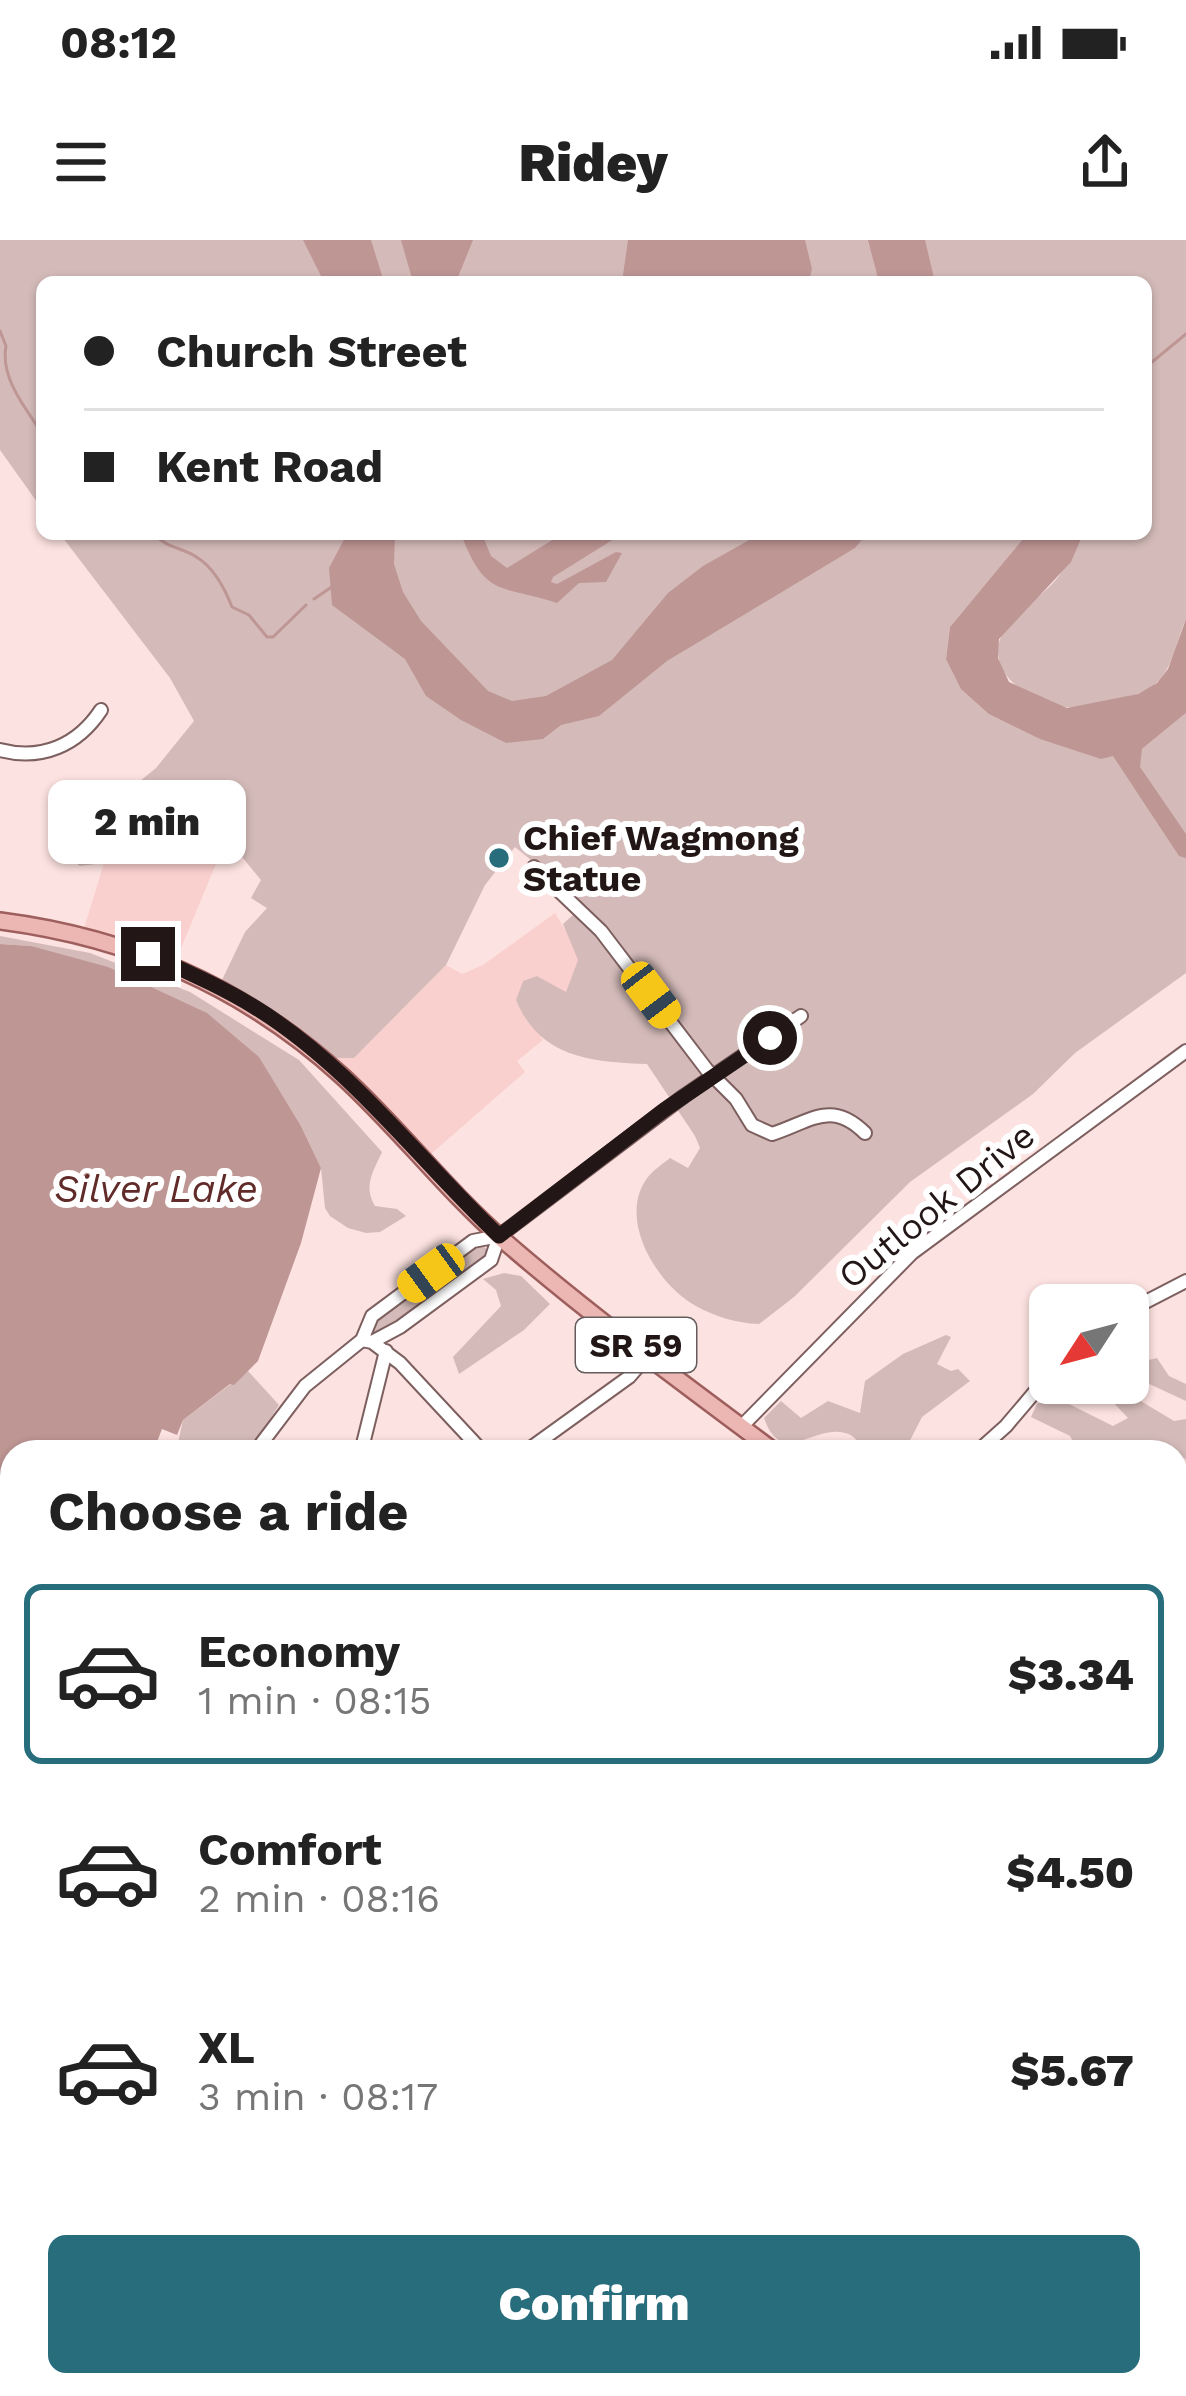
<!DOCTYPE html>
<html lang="en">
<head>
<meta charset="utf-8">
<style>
	:root { --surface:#fff; --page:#f2f2f2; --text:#222; --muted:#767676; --line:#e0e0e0; --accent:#276d7c }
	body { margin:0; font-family:"Work Sans",sans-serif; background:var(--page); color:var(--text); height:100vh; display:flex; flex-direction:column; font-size:45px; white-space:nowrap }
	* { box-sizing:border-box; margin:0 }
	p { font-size:39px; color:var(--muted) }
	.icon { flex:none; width:66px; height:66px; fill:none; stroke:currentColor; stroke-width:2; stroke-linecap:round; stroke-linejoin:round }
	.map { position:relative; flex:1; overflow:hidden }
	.sheet { position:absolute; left:0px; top:1200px; width:1188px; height:957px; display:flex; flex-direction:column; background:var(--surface); border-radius:36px 36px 0 0; box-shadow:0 3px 9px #0004 }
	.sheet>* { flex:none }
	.hud { position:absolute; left:36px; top:36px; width:1116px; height:264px; border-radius:18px; box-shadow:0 3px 9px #0004; display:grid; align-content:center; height:264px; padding:0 48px; background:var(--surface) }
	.needle { width:78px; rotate:234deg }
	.fabs { position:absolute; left:1029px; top:1044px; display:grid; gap:24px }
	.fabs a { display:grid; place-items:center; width:120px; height:120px; border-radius:18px; background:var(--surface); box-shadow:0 3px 9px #0004; font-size:60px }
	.end { position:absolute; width:54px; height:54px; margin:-27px; border:15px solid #221716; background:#fff; box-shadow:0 0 0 6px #fff }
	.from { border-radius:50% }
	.bubble { position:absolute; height:84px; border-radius:18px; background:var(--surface); box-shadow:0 3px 9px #0004; font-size:39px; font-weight:800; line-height:84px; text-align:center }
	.car { position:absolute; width:36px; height:72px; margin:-36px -18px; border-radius:15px; box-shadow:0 0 9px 3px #0007; background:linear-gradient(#f5c518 24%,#345 0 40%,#f5c518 0 76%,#345 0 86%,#f5c518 0) }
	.hud b { display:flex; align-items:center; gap:42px; height:114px; font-size:45px }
	.hud b+b { border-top:3px solid var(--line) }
	.hud i { width:30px; height:30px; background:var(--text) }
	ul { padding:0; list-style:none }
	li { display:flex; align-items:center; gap:36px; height:180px; margin:0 24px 18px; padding:0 24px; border:6px solid transparent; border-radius:18px }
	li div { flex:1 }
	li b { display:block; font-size:45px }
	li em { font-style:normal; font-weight:800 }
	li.current { border-color:var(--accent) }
	li>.icon { width:108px; height:108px; stroke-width:1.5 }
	h2 { padding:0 48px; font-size:54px; line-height:144px }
	.button { display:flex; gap:24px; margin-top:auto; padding:24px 48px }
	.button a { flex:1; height:138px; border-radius:18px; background:var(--accent); color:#fff; font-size:48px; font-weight:800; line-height:138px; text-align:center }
	.status { display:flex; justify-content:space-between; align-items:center; height:84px; padding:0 60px; background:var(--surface); direction:ltr }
	.status svg { height:33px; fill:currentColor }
	header { display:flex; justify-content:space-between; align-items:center; height:156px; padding:0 48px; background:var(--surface); font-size:54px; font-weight:800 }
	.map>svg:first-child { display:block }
	.built { fill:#fad0ce }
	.green { fill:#d4bbb9 }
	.water { fill:#be9694 }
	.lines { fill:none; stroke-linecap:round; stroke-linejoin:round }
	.stream { stroke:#be9694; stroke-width:3 }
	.minor-casing { stroke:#7c5f5e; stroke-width:16 }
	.major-casing { stroke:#9d5e5c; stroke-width:20 }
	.minor { stroke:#fff; stroke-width:12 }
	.major { stroke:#ecb6b3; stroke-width:15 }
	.route { stroke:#221716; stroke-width:15 }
	.poi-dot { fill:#276d7c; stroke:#fff; stroke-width:4.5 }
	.labels { text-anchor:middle; stroke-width:12; stroke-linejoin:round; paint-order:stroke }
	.shield { fill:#fff; stroke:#645d5c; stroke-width:3 }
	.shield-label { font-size:33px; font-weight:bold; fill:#221716 }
	.poi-label { font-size:36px; font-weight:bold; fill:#221716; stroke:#fff; text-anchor:start }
	.street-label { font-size:36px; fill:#221716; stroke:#fff }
	.water-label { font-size:39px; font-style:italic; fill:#612b2a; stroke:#fff }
</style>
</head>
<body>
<div class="status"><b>08:12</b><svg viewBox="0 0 49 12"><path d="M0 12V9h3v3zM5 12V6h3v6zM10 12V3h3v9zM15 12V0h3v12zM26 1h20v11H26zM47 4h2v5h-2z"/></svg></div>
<header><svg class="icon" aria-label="menu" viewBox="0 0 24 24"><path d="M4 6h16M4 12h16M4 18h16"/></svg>Ridey<svg class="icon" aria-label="share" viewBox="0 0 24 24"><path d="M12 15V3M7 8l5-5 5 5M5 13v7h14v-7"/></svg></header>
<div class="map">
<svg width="1186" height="2156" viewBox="0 0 1186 2156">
	<rect width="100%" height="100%" fill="#fce2e0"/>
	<path class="built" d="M223,607L174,725L82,695L104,623Z
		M555,673L578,711V721L566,753L537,736L523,741L516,761L543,800L517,821L525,832L431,914L335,818H354L446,725L462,734L483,725Z
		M71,2145H354V2151L343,2156H39Z"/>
	<path class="green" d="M0,0H1186V379C1176,401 1173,430 1154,445C1134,459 1089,471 1065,467C1035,462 991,439 999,403C1005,376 1037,361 1054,342C1066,329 1073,309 1083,294H1146V42H42V269L0,210Z
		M60,294H1027L950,387L946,419L1142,509L1186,473V733L1075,813L1033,854L910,942L794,1057L759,1084C736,1083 716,1077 696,1066C657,1045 616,978 648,937C653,930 663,924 670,918L688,928L700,908L695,896L647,824C591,822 540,818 516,760L523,741L537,736L566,752L578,720L563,684L574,674L580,675L547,633L515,607L485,645L446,725L354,818H335L222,740L245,692L267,668L251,658L261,640L233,606L80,626L65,615L86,585L156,528L194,481L170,438Z
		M0,696L90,713L190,752L299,820L382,912C373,932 363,946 375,966L397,969L406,976L380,992L366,993L348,988L330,976L325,968L321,928L301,886L259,818L31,706L0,704Z
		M478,1005L486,1008V1018L378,1096L374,1094V1082Z
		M504,1033L521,1036L550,1064L524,1090L459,1134L453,1117L501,1066L496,1050L483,1039Z
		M946,1095L951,1097L937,1124L951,1131L958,1129L970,1141L922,1177L904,1212H867C860,1205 855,1195 845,1193C813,1184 782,1229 764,1178L781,1161L801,1178L828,1161L860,1173L865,1141L903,1114Z
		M1157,1118L1169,1136L1186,1144V1161L1145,1142L1139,1160L1174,1181L1186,1179V1219C1156,1204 1152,1203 1120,1212C1109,1215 1091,1212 1079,1212L1070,1196L1031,1177L1037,1164L1057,1158L1113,1186L1128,1178L1109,1158L1110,1143H1128V1125Z
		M248,1131L279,1165L249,1212H176L183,1180Z
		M655,2145H848L816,2156H648Z"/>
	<path class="water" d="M303,0H371L384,42H324Z
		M401,0H473L456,42H413Z
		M628,0H805L812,29L809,41L805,42H622Z
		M868,0H925L935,42H879Z
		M347,294H395L394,324L403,352L421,381L488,451L512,461L546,456L612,420L668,353L703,326L760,294H867L855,308L667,421L599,476L561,485L543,499L506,503L461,480L426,456L405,419L332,365L329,328Z
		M461,294H482L491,316L507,328L562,294H622L553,337L551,342L557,344L616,312L622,313L606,342L579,343L557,363C500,344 486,359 461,294Z
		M1027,294H1083L1071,322L999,399L998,418L1009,442L1067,468L1138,454L1157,443L1168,429L1186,379V473L1142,509L1140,527L1186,594V618L1179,616L1113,516L1101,519L1040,499L989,474L961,449L946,419L950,387Z
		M0,704L31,706L108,727L207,773L259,817L301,886L321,928L301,1003L258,1121L234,1145L230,1144L183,1180L177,1195L162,1189L153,1212H12V1827L0,1839Z"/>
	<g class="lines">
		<path class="stream" d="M0,91L6,106C0,138 26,169 42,193
			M1146,127L1186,94
			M154,294C167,309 183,307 198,318C215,329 225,349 232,367L249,375L267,397H273L306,365
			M314,359L333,346"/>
		<g class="minor-casing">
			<path id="minor" d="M0,510C42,521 78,505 101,470
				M534,627L601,691L707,830L736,859L752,885L772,894C810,882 831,859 865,893
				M499,996L684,856L801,776
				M1128,1071L1186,1041
				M362,1100L372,1102L400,1087L491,1020L499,996
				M372,1102L400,1123L483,1212
				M741,1187L912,1013L1186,811
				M255,1212L305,1146L362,1100L372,1076L473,1001L499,996
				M361,1212L386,1111
				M525,1212L629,1137L648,1115
				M977,1212L1006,1186L1050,1134
				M1176,1654L1186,1652
				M1176,1826L1186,1823
				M0,1955L12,1950
				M1176,2001L1186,1994
				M0,2153L27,2145
				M366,2156L367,2145
				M408,2156L431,2147L465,2145
				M880,2156L909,2145"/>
		</g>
		<g class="major-casing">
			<path id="major" d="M0,681C131,698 244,747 342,836C398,887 445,949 502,999C588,1074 683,1143 775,1212
				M1176,1482L1186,1488"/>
		</g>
		<use href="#minor" class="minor"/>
		<use href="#major" class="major"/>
	</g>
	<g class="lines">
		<path class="route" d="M148,714C185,731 222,747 256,768C350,826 420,921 499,996L664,870L770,798"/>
	</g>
	<circle class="poi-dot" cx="499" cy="618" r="12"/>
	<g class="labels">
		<rect class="shield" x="576" y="1078" width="120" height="54" rx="9"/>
		<g class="shield-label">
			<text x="636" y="1117">SR 59</text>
		</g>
		<g class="poi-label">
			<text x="523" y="610">Chief Wagmong<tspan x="523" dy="41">Statue</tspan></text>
		</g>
		<g class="street-label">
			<text transform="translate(936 965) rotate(-39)" y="13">Outlook Drive</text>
		</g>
		<g class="water-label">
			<text x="156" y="962">Silver Lake</text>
		</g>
	</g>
</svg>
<div class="fabs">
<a><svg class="needle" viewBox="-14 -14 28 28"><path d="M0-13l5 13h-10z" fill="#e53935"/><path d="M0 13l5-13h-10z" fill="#767676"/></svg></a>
</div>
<i class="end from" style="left:770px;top:798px"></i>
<i class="end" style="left:148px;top:714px"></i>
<div class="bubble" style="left:48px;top:540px;width:198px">2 min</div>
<i class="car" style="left:651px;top:755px;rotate:143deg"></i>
<i class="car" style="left:431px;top:1033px;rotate:234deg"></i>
<div class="hud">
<b><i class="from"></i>Church Street</b>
<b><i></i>Kent Road</b>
</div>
<section class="sheet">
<h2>Choose a ride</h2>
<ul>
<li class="current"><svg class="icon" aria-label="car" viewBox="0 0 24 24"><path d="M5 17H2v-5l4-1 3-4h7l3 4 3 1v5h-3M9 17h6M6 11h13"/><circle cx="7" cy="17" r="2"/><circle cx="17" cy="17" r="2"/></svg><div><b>Economy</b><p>1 min · 08:15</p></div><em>$3.34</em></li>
<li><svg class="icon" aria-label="car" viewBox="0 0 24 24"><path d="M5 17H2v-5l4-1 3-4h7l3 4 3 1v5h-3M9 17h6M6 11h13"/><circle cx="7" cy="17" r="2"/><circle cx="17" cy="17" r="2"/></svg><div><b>Comfort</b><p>2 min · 08:16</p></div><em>$4.50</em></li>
<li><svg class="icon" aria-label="car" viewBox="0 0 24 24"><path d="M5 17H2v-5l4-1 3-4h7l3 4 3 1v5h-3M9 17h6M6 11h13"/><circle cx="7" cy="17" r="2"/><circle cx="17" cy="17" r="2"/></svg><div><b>XL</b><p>3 min · 08:17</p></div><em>$5.67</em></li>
</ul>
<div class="button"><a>Confirm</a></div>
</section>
</div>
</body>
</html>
